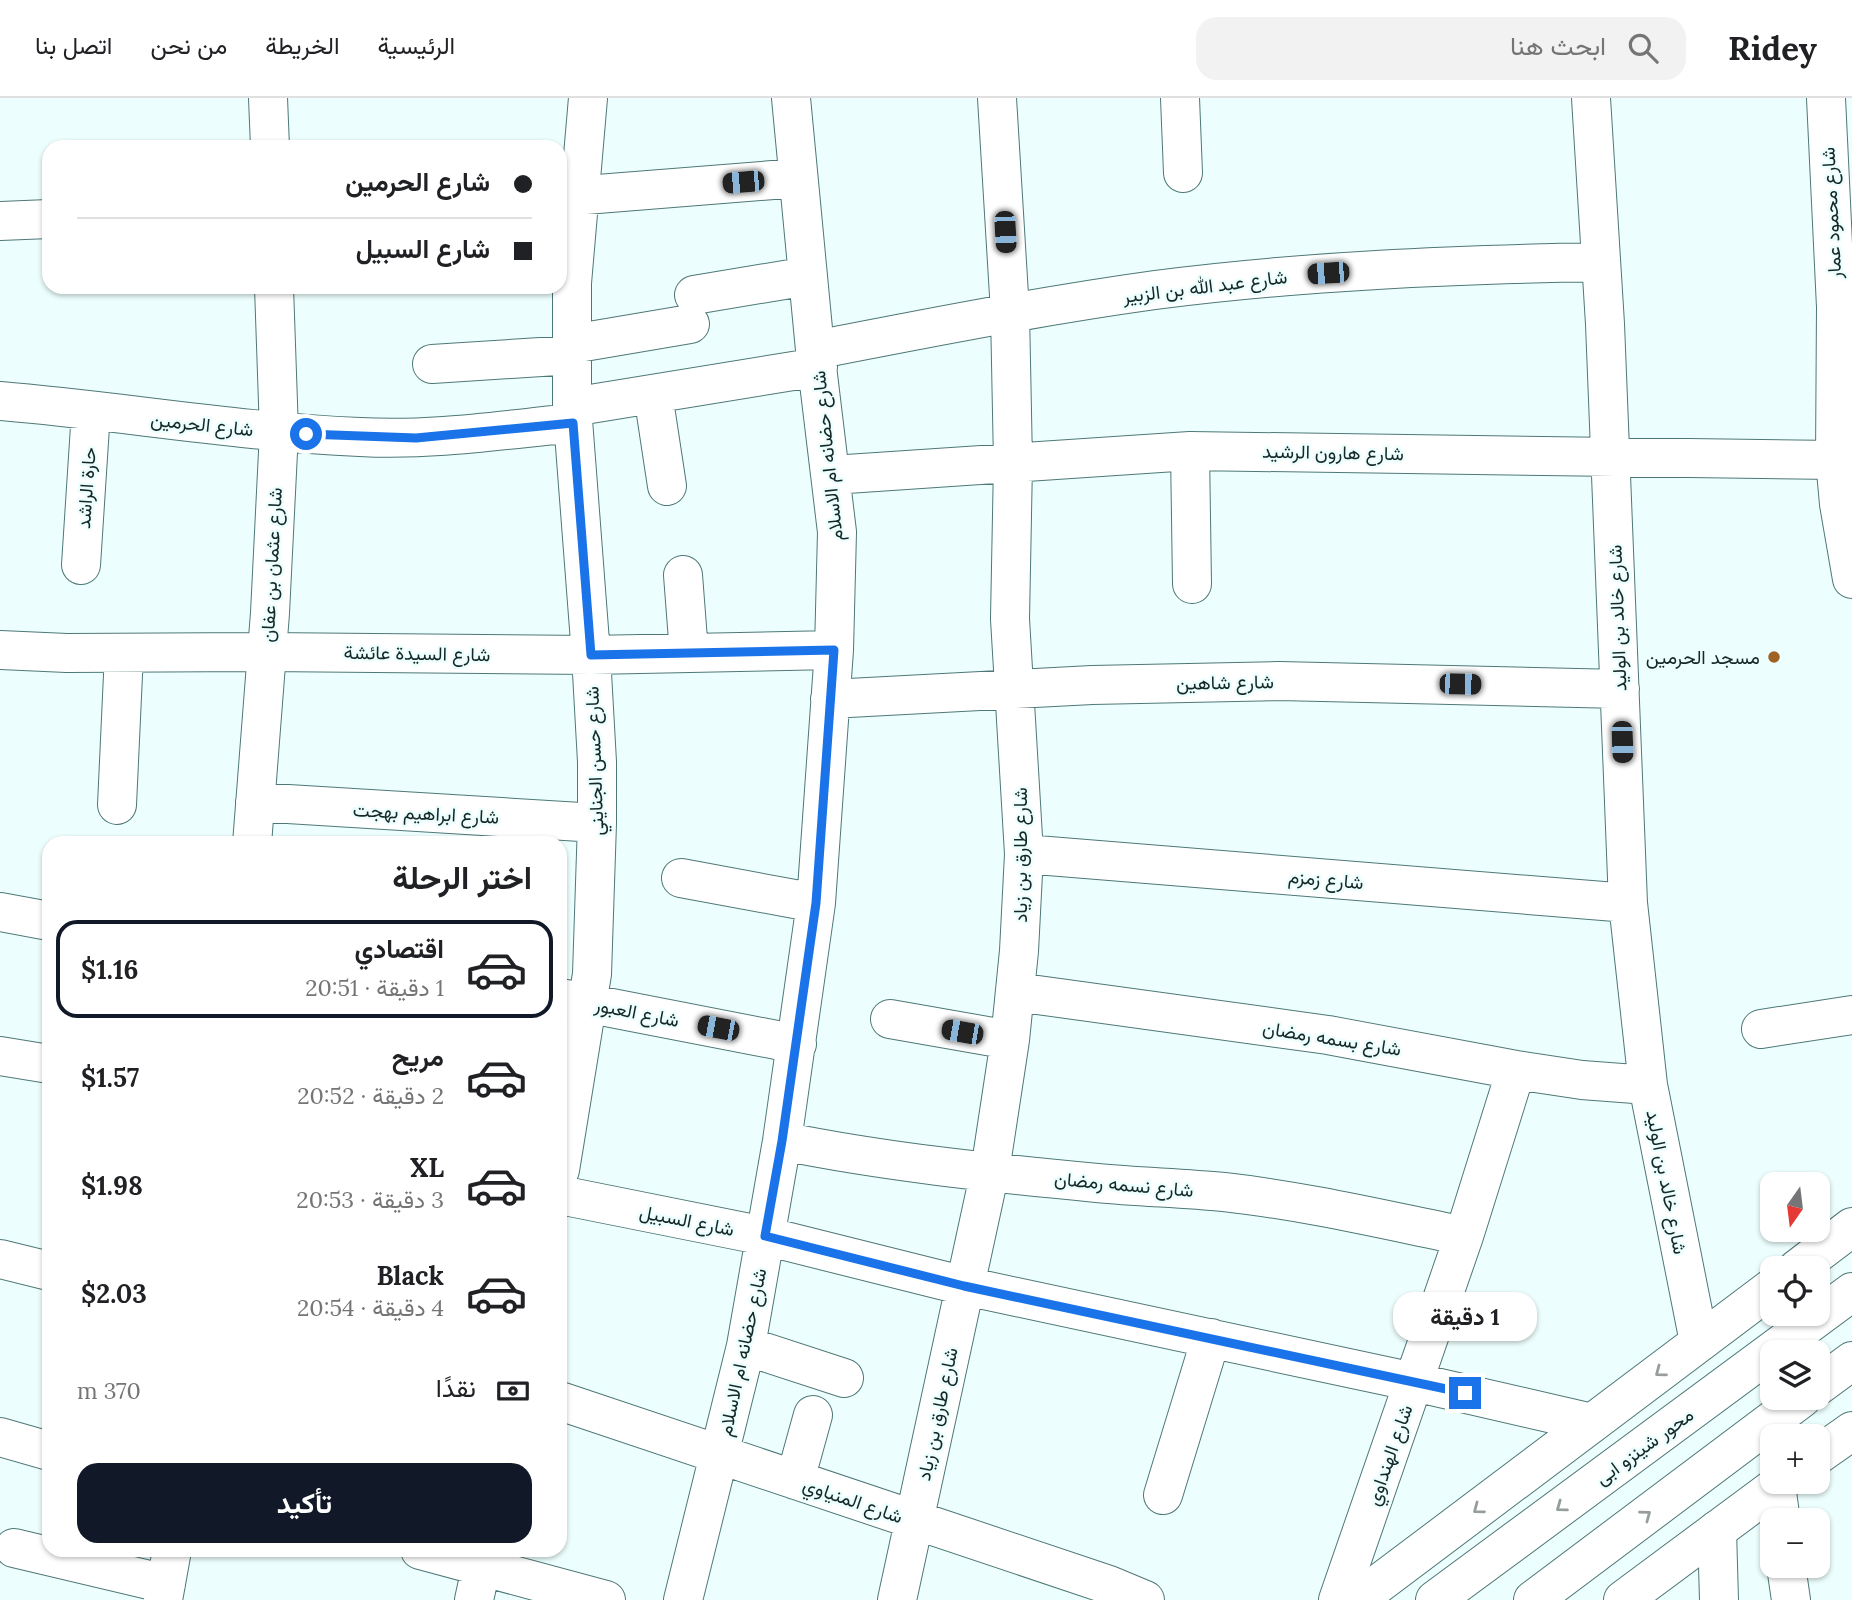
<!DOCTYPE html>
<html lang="ar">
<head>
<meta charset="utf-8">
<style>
	:root { --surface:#fff; --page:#f2f2f2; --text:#202124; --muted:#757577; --line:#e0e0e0; --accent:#111827 }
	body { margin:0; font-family:Lora,Vazirmatn,serif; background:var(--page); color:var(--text); direction:rtl; height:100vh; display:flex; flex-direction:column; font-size:26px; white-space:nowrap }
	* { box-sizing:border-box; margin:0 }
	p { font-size:23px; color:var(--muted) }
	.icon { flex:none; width:38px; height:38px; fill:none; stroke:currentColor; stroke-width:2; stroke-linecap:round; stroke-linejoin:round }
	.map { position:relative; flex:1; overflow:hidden; direction:ltr }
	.details { position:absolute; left:42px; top:738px; width:525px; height:721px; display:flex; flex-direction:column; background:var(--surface); border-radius:21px; box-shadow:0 2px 5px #0004; direction:rtl }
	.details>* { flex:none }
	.hud { position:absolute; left:42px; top:42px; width:525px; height:154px; border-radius:21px; box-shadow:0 2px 5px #0004; direction:rtl; display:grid; align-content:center; height:154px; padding:0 35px; background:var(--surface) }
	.needle { width:46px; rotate:194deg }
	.fabs { position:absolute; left:1760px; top:1074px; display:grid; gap:14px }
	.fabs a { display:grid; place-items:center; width:70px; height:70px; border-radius:14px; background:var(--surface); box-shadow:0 2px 5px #0004; font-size:35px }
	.end { position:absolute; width:32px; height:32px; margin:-16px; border:9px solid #1a73e8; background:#fff; box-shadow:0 0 0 4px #fff }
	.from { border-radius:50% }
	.bubble { position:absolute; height:49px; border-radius:21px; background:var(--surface); box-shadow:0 2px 5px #0004; font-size:23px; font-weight:700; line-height:49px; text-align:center; direction:rtl }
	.car { position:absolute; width:21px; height:42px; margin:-21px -10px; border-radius:9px; box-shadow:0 0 5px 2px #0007; background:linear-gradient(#222 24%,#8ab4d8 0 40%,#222 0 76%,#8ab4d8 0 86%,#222 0) }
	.hud b { display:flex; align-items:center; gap:24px; height:66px; font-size:26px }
	.hud b+b { border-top:2px solid var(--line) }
	.hud i { width:18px; height:18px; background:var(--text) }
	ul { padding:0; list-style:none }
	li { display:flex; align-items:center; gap:21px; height:98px; margin:0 14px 10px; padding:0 21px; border:4px solid transparent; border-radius:21px }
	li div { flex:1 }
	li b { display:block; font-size:26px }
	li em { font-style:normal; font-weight:700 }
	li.current { border-color:var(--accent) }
	li>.icon { width:63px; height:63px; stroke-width:1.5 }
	h2 { padding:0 35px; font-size:32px; line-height:84px }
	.pay { display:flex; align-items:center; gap:18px; height:77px; padding:0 35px; font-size:26px }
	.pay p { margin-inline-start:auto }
	.primary-button { display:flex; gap:14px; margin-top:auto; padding:14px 35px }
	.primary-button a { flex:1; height:80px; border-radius:21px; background:var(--accent); color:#fff; font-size:28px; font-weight:700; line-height:80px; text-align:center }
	header { display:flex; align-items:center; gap:42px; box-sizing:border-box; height:98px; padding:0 35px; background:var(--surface); border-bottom:2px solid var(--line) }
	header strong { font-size:33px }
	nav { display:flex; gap:38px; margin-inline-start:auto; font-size:24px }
	.search { width:490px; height:63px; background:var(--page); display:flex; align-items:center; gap:18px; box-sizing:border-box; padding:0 24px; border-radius:21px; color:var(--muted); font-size:26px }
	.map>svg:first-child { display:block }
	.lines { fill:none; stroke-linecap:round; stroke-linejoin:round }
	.street-casing { stroke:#4e7877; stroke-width:40 }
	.secondary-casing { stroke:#4e7877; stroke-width:40 }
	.primary-casing { stroke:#4e7877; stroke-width:40 }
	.street { stroke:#fff; stroke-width:38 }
	.secondary { stroke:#fff; stroke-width:38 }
	.primary { stroke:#fff; stroke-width:38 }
	.oneway { stroke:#969e9d }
	.route { stroke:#1a73e8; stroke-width:9 }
	.poi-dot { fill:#9f6326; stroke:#ecfefd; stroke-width:2.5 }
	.labels { text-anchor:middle; stroke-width:5; stroke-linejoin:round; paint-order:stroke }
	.street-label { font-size:19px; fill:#152726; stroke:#ecfefd }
	.poi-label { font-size:19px; fill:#152726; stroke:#ecfefd; text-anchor:end }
</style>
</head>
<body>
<header>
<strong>Ridey</strong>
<div class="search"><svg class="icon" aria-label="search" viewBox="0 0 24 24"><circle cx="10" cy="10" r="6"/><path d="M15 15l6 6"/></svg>ابحث هنا</div>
<nav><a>الرئيسية</a><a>الخريطة</a><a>من نحن</a><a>اتصل بنا</a></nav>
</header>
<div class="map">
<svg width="1852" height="1502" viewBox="0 0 1852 1502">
	<rect width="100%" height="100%" fill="#ecfefd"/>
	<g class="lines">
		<g class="street-casing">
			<path id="street" d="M268,0L270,49
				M1180,0L1183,75
				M1591,0L1605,226L1628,805L1648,987L1699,1244
				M560,99L798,80
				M0,123L49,121
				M694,197L808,178
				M572,246L690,226
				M815,252C928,230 1040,208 1155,192C1302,173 1451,167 1600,164
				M432,266L572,257
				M653,296L667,388
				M0,303C120,313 239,334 360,339C431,343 502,332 573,325
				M572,309L818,269
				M1190,353L1192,486
				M832,377L1190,353L1835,362
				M81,467L91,313
				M683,477L689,555
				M0,552L67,555L266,554L591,557L834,552
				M830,601L1092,587L1279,583L1620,591
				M255,704L597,725
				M117,707L124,555
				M252,746L270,515L279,334L274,189
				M1024,756L1628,805
				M681,780L816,805
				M0,814L49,823
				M1016,894L1328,937L1516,972L1582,982L1648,987
				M560,900L797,946
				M890,921L1010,942
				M1761,931L1852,917
				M0,958L49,966
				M782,1043C885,1064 992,1075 1097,1085C1139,1089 1182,1090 1224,1094C1305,1103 1385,1122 1464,1138
				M560,1072L592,876L597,725V664L591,557L572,309V185L588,0
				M560,1097L765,1138L965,1188L1414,1284L1592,1325
				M0,1161L49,1173
				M746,1248L844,1280
				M560,1303L1109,1487L1145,1502
				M0,1339L49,1353
				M795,1382L813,1317
				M1776,1388L1781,1423
				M1163,1397L1211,1240
				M1717,1432L1719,1502
				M14,1450L166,1486
				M420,1452L606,1502
				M1786,1468L1791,1502
				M163,1502L172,1452
				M474,1502L485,1452
				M683,1502L746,1248L782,1043L816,805L834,552L837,434L815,252L791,0
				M897,1502L990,1073L1010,942L1019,853L1024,756L1010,521L1013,365L1010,214L997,0
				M1338,1502L1464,1138L1516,972"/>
		</g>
		<g class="secondary-casing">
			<path id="secondary" d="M1826,0L1836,209L1835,362L1839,406L1852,481
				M1797,1171L1852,1129
				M1818,1357L1852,1333
				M1357,1502L1773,1189
				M1623,1502L1782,1384"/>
		</g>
		<g class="primary-casing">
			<path id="primary" d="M1818,1288L1852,1263
				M1435,1502L1852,1194
				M1533,1502L1802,1300"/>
		</g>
		<use href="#street" class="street"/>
		<use href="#secondary" class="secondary"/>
		<use href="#primary" class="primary"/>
	</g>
	<defs><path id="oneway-chevron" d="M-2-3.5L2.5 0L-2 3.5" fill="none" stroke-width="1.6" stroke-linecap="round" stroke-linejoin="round" transform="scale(1.75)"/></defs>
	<g class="oneway">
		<use href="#oneway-chevron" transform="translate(1660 1274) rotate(143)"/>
		<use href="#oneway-chevron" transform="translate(1561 1409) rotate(144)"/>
		<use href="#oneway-chevron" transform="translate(1478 1411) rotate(143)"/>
		<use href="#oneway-chevron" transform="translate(1646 1417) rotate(-37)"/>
	</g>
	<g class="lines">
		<path class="route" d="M306,336L416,340L573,325L591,557L834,552L816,805L782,1043L765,1138L964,1188L1465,1295"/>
	</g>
	<circle class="poi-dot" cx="1774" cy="559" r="7"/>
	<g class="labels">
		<g class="street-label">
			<text transform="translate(1831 115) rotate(-93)" y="7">شارع محمود عمار</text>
			<text transform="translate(1205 188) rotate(-7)" y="7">شارع عبد الله بن الزبير</text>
			<text transform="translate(202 326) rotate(6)" y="7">شارع الحرمين</text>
			<text transform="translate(1333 354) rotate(1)" y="7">شارع هارون الرشيد</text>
			<text transform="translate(827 358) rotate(-96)" y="7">شارع حضانه ام الاسلام</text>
			<text transform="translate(86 390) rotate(-86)" y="7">حارة الراشد</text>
			<text transform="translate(271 467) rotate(-87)" y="7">شارع عثمان بن عفان</text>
			<text transform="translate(1617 520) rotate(-92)" y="7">شارع خالد بن الوليد</text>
			<text transform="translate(417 555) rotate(1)" y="7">شارع السيدة عائشة</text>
			<text transform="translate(1225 584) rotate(-1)" y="7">شارع شاهين</text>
			<text transform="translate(594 663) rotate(-92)" y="7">شارع حسن الجنايني</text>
			<text transform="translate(426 715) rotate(3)" y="7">شارع ابراهيم بهجت</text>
			<text transform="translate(1020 757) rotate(-90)" y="7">شارع طارق بن زياد</text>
			<text transform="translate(1326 781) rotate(5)" y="7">شارع زمزم</text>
			<text transform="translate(637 914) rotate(11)" y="7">شارع العبور</text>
			<text transform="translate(1332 940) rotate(9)" y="7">شارع بسمه رمضان</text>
			<text transform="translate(1667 1084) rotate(79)" y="7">شارع خالد بن الوليد</text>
			<text transform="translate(1124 1086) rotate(5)" y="7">شارع نسمه رمضان</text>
			<text transform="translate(687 1122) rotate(11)" y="7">شارع السبيل</text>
			<text transform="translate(742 1254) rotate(-78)" y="7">شارع حضانه ام الاسلام</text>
			<text transform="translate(937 1316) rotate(-78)" y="7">شارع طارق بن زياد</text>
			<text transform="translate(1644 1348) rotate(-36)" y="7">محور شينزو ابى</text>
			<text transform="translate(1389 1357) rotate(-71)" y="7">شارع الهنداوي</text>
			<text transform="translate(853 1402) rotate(19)" y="7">شارع المنياوي</text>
		</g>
		<g class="poi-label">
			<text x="1760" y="566">مسجد الحرمين</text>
		</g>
	</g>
</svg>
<div class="fabs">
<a><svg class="needle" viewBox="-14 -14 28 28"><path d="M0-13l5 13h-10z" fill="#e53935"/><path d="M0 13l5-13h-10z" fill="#757577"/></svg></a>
<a><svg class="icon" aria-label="locate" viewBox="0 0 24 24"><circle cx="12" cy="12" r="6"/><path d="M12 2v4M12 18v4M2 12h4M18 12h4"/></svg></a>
<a><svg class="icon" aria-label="layers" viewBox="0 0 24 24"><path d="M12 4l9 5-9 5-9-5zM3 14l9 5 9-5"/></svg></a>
<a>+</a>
<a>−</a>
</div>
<i class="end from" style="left:306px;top:336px"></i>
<i class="end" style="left:1465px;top:1295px"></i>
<div class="bubble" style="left:1393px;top:1194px;width:144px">1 دقيقة</div>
<i class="car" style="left:743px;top:84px;rotate:265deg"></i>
<i class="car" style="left:1005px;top:134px;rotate:177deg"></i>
<i class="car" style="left:1328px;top:175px;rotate:266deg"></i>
<i class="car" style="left:1460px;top:586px;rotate:91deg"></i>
<i class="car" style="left:1622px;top:644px;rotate:178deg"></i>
<i class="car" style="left:718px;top:930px;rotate:281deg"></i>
<i class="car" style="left:962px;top:934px;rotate:280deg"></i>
<div class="hud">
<b><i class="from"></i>شارع الحرمين</b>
<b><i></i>شارع السبيل</b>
</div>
<section class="details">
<h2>اختر الرحلة</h2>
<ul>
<li class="current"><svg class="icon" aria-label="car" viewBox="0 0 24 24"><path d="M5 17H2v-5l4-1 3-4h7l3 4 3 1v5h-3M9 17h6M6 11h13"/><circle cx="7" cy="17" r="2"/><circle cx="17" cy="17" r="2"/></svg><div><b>اقتصادي</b><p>1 دقيقة · 20:51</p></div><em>$1.16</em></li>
<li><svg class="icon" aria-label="car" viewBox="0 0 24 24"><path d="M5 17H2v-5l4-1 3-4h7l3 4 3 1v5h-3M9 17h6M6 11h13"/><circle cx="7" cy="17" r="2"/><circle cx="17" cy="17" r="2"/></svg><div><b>مريح</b><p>2 دقيقة · 20:52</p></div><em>$1.57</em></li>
<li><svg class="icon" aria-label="car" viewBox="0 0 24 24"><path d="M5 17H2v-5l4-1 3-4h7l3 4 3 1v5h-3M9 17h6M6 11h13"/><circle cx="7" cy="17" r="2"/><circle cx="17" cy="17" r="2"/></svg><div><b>XL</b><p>3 دقيقة · 20:53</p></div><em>$1.98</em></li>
<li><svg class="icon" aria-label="car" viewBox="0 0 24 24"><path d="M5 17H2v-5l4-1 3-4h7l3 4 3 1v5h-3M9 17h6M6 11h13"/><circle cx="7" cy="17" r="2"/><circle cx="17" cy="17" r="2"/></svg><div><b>Black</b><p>4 دقيقة · 20:54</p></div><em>$2.03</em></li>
</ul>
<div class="pay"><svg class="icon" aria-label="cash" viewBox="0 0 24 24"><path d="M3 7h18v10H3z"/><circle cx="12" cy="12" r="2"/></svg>نقدًا<p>370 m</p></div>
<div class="primary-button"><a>تأكيد</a></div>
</section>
</div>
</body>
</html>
